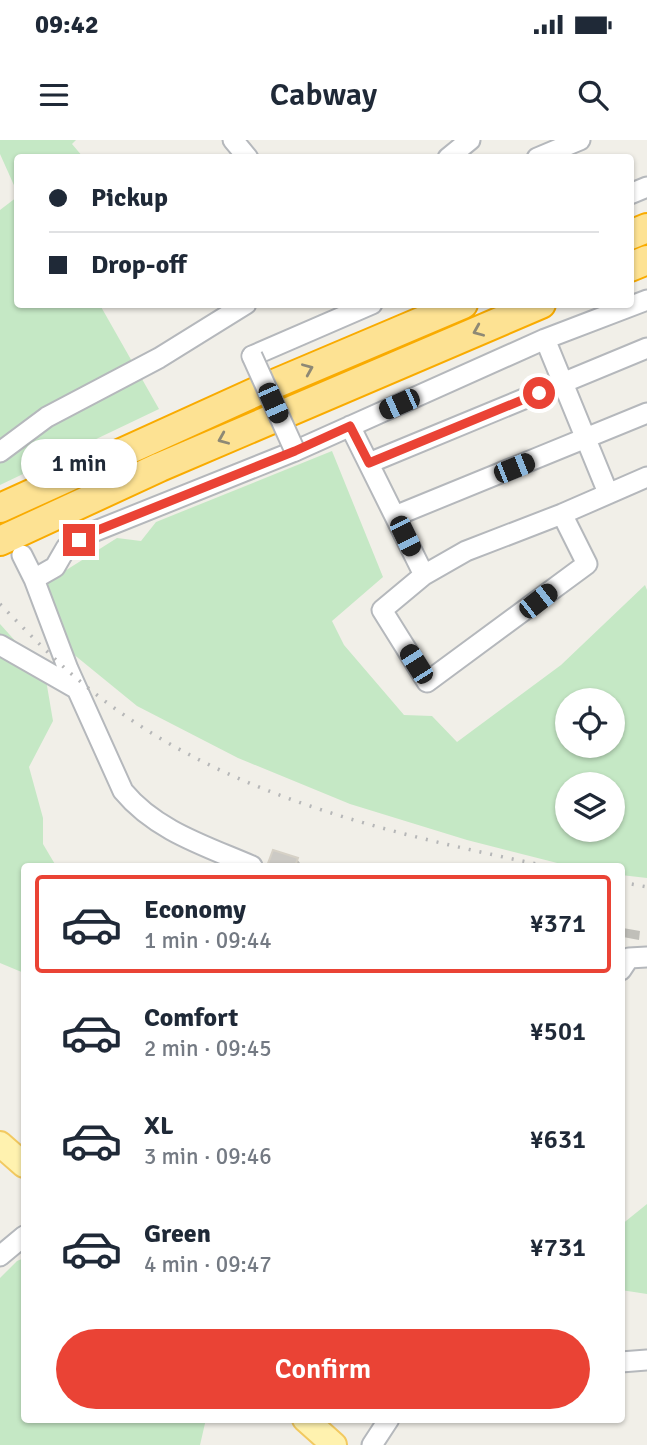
<!DOCTYPE html>
<html lang="en">
<head>
<meta charset="utf-8">
<style>
	:root { --surface:#fff; --page:#f6f6f7; --text:#1f2937; --muted:#747a83; --line:#e0e1e3; --accent:#ea4335 }
	body { margin:0; font-family:Signika,sans-serif; background:var(--page); color:var(--text); height:100vh; display:flex; flex-direction:column; font-size:26px; white-space:nowrap }
	* { box-sizing:border-box; margin:0 }
	p { font-size:23px; color:var(--muted) }
	.icon { flex:none; width:38px; height:38px; fill:none; stroke:currentColor; stroke-width:2; stroke-linecap:round; stroke-linejoin:round }
	.map { position:relative; flex:1; overflow:hidden }
	.sheet { position:absolute; left:21px; top:723px; width:604px; height:560px; display:flex; flex-direction:column; background:var(--surface); border-radius:7px; box-shadow:0 2px 5px #0004 }
	.sheet>* { flex:none }
	.guide { position:absolute; left:14px; top:14px; width:620px; height:154px; border-radius:7px; box-shadow:0 2px 5px #0004; display:grid; align-content:center; height:154px; padding:0 35px; background:var(--surface) }
	.controls { position:absolute; left:555px; top:548px; display:grid; gap:14px }
	.controls a { display:grid; place-items:center; width:70px; height:70px; border-radius:50%; background:var(--surface); box-shadow:0 2px 5px #0004; font-size:35px }
	.end { position:absolute; width:32px; height:32px; margin:-16px; border:9px solid #ea4335; background:#fff; box-shadow:0 0 0 4px #fff }
	.from { border-radius:50% }
	.bubble { position:absolute; height:49px; border-radius:24px; background:var(--surface); box-shadow:0 2px 5px #0004; font-size:23px; font-weight:600; line-height:49px; text-align:center }
	.car { position:absolute; width:21px; height:42px; margin:-21px -10px; border-radius:9px; box-shadow:0 0 5px 2px #0007; background:linear-gradient(#222 24%,#8ab4d8 0 40%,#222 0 76%,#8ab4d8 0 86%,#222 0) }
	.guide b { display:flex; align-items:center; gap:24px; height:66px; font-size:26px }
	.guide b+b { border-top:2px solid var(--line) }
	.guide i { width:18px; height:18px; background:var(--text) }
	ul { padding:12px 0 0; list-style:none }
	li { display:flex; align-items:center; gap:21px; height:98px; margin:0 14px 10px; padding:0 21px; border:4px solid transparent; border-radius:7px }
	li div { flex:1 }
	li b { display:block; font-size:26px }
	li em { font-style:normal; font-weight:600 }
	li.active { border-color:var(--accent) }
	li>.icon { width:63px; height:63px; stroke-width:1.5 }
	.button { display:flex; gap:14px; margin-top:auto; padding:14px 35px }
	.button a { flex:1; height:80px; border-radius:42px; background:var(--accent); color:#fff; font-size:28px; font-weight:600; line-height:80px; text-align:center }
	.status { display:flex; justify-content:space-between; align-items:center; height:49px; padding:0 35px; background:var(--surface); direction:ltr }
	.status svg { height:19px; fill:currentColor }
	header { display:flex; justify-content:space-between; align-items:center; height:91px; padding:0 35px; background:var(--surface); font-size:32px; font-weight:600 }
	.map>svg:first-child { display:block }
	.green { fill:#c5e8c5; fill-rule:evenodd }
	.shadow { fill:#0003 }
	.building { fill:#cccac5; stroke:#d6d1c6; stroke-width:2 }
	.lines { fill:none; stroke-linecap:round; stroke-linejoin:round }
	.minor-casing { stroke:#b5b8bc; stroke-width:23 }
	.major-casing { stroke:#f2c960; stroke-width:28 }
	.highway-casing { stroke:#f9ab00; stroke-width:32 }
	.minor { stroke:#fff; stroke-width:19 }
	.major { stroke:#fff2af; stroke-width:24 }
	.highway { stroke:#fde293; stroke-width:28 }
	.rail { stroke:#b6b7b8; stroke-width:3.5; stroke-dasharray:2 9; stroke-linecap:butt }
	.minor-bridge-casing { stroke:#b5b8bc; stroke-width:23; stroke-linecap:butt }
	.minor-bridge { stroke:#fff; stroke-width:19 }
	.oneway { stroke:#8e8975 }
	.route { stroke:#ea4335; stroke-width:9 }
</style>
</head>
<body>
<div class="status"><b>09:42</b><svg viewBox="0 0 49 12"><path d="M0 12V9h3v3zM5 12V6h3v6zM10 12V3h3v9zM15 12V0h3v12zM26 1h20v11H26zM47 4h2v5h-2z"/></svg></div>
<header><svg class="icon" aria-label="menu" viewBox="0 0 24 24"><path d="M4 6h16M4 12h16M4 18h16"/></svg>Cabway<svg class="icon" aria-label="search" viewBox="0 0 24 24"><circle cx="10" cy="10" r="6"/><path d="M15 15l6 6"/></svg></header>
<div class="map">
<svg width="647" height="1305" viewBox="0 0 647 1305">
	<rect width="100%" height="100%" fill="#f1efe8"/>
	<path class="green" d="M0,0H76L72,4L83,17L18,18L17,52L0,14Z
		M17,57L18,164L100,165L159,269L0,345V70Z
		M332,311L383,437L332,481L344,505L404,575L432,576L457,602L561,525L645,445L647,450V738L621,735V726H569L467,700L350,664L238,618L137,566L72,513L41,446L117,398L141,401L156,382ZM567,560H612V606H567ZM567,644H612V690H567Z
		M0,484L45,534L53,581L29,627L43,678V704L56,726H24V833L0,823Z
		M647,1064V1154L621,1150V1085Z
		M24,1118V1279H206L200,1305H0V1138L17,1121Z"/>
	<path class="shadow" d="M297,719L300,723L299,726L270,724Z
		M623,788L640,791L639,800L623,797Z"/>
	<path class="building" d="M273,710L298,718L295,726H267Z"/>
	<g class="lines">
		<g class="minor-casing">
			<path id="minor" d="M233,0L248,18
				M448,18L470,0
				M537,18L580,0
				M630,54L647,47
				M545,199L608,353
				M252,216L372,164
				M350,286L424,435
				M0,312L47,277L159,218L246,164
				M369,323L647,208
				M562,374L587,424L427,542L382,470L424,435L466,411L562,374L647,337
				M395,376L647,273
				M22,415L34,439L68,529L123,651C156,691 206,706 252,726
				M34,439L55,427L66,408L93,392L295,311L545,199L647,160
				M0,505L77,549
				M621,830L629,818L647,817
				M0,1116L24,1096
				M621,1222L647,1220
				M372,1305L389,1279"/>
		</g>
		<g class="major-casing">
			<path id="major" d="M0,1004L24,1025
				M305,1279L334,1305"/>
		</g>
		<g class="highway-casing">
			<path id="highway" d="M630,95L647,88
				M630,127L647,120
				M0,368L260,250L463,164
				M0,401L160,327L541,164"/>
		</g>
		<use href="#minor" class="minor"/>
		<use href="#major" class="major"/>
		<use href="#highway" class="highway"/>
		<path class="rail" d="M0,464C31,496 62,528 97,555C227,657 388,693 546,726
			M621,742L647,747"/>
		<g class="minor-bridge-casing">
			<path id="minor-bridge" d="M252,216L295,311"/>
		</g>
		<use href="#minor-bridge" class="minor-bridge"/>
	</g>
	<defs><path id="oneway-chevron" d="M-2-3.5L2.5 0L-2 3.5" fill="none" stroke-width="1.6" stroke-linecap="round" stroke-linejoin="round" transform="scale(1.75)"/></defs>
	<g class="oneway">
		<use href="#oneway-chevron" transform="translate(478 191) rotate(157)"/>
		<use href="#oneway-chevron" transform="translate(308 229) rotate(-23)"/>
		<use href="#oneway-chevron" transform="translate(223 299) rotate(157)"/>
	</g>
	<g class="lines">
		<path class="route" d="M79,400L93,392L295,311L350,286L369,323L539,253"/>
	</g>
</svg>
<div class="controls">
<a><svg class="icon" aria-label="locate" viewBox="0 0 24 24"><circle cx="12" cy="12" r="6"/><path d="M12 2v4M12 18v4M2 12h4M18 12h4"/></svg></a>
<a><svg class="icon" aria-label="layers" viewBox="0 0 24 24"><path d="M12 4l9 5-9 5-9-5zM3 14l9 5 9-5"/></svg></a>
</div>
<i class="end from" style="left:539px;top:253px"></i>
<i class="end" style="left:79px;top:400px"></i>
<div class="bubble" style="left:21px;top:299px;width:116px">1 min</div>
<i class="car" style="left:273px;top:263px;rotate:156deg"></i>
<i class="car" style="left:399px;top:264px;rotate:246deg"></i>
<i class="car" style="left:514px;top:328px;rotate:68deg"></i>
<i class="car" style="left:405px;top:396px;rotate:154deg"></i>
<i class="car" style="left:538px;top:461px;rotate:52deg"></i>
<i class="car" style="left:416px;top:524px;rotate:328deg"></i>
<div class="guide">
<b><i class="from"></i>Pickup</b>
<b><i></i>Drop-off</b>
</div>
<section class="sheet">
<ul>
<li class="active"><svg class="icon" aria-label="car" viewBox="0 0 24 24"><path d="M5 17H2v-5l4-1 3-4h7l3 4 3 1v5h-3M9 17h6M6 11h13"/><circle cx="7" cy="17" r="2"/><circle cx="17" cy="17" r="2"/></svg><div><b>Economy</b><p>1 min · 09:44</p></div><em>¥371</em></li>
<li><svg class="icon" aria-label="car" viewBox="0 0 24 24"><path d="M5 17H2v-5l4-1 3-4h7l3 4 3 1v5h-3M9 17h6M6 11h13"/><circle cx="7" cy="17" r="2"/><circle cx="17" cy="17" r="2"/></svg><div><b>Comfort</b><p>2 min · 09:45</p></div><em>¥501</em></li>
<li><svg class="icon" aria-label="car" viewBox="0 0 24 24"><path d="M5 17H2v-5l4-1 3-4h7l3 4 3 1v5h-3M9 17h6M6 11h13"/><circle cx="7" cy="17" r="2"/><circle cx="17" cy="17" r="2"/></svg><div><b>XL</b><p>3 min · 09:46</p></div><em>¥631</em></li>
<li><svg class="icon" aria-label="car" viewBox="0 0 24 24"><path d="M5 17H2v-5l4-1 3-4h7l3 4 3 1v5h-3M9 17h6M6 11h13"/><circle cx="7" cy="17" r="2"/><circle cx="17" cy="17" r="2"/></svg><div><b>Green</b><p>4 min · 09:47</p></div><em>¥731</em></li>
</ul>
<div class="button"><a>Confirm</a></div>
</section>
</div>
</body>
</html>
